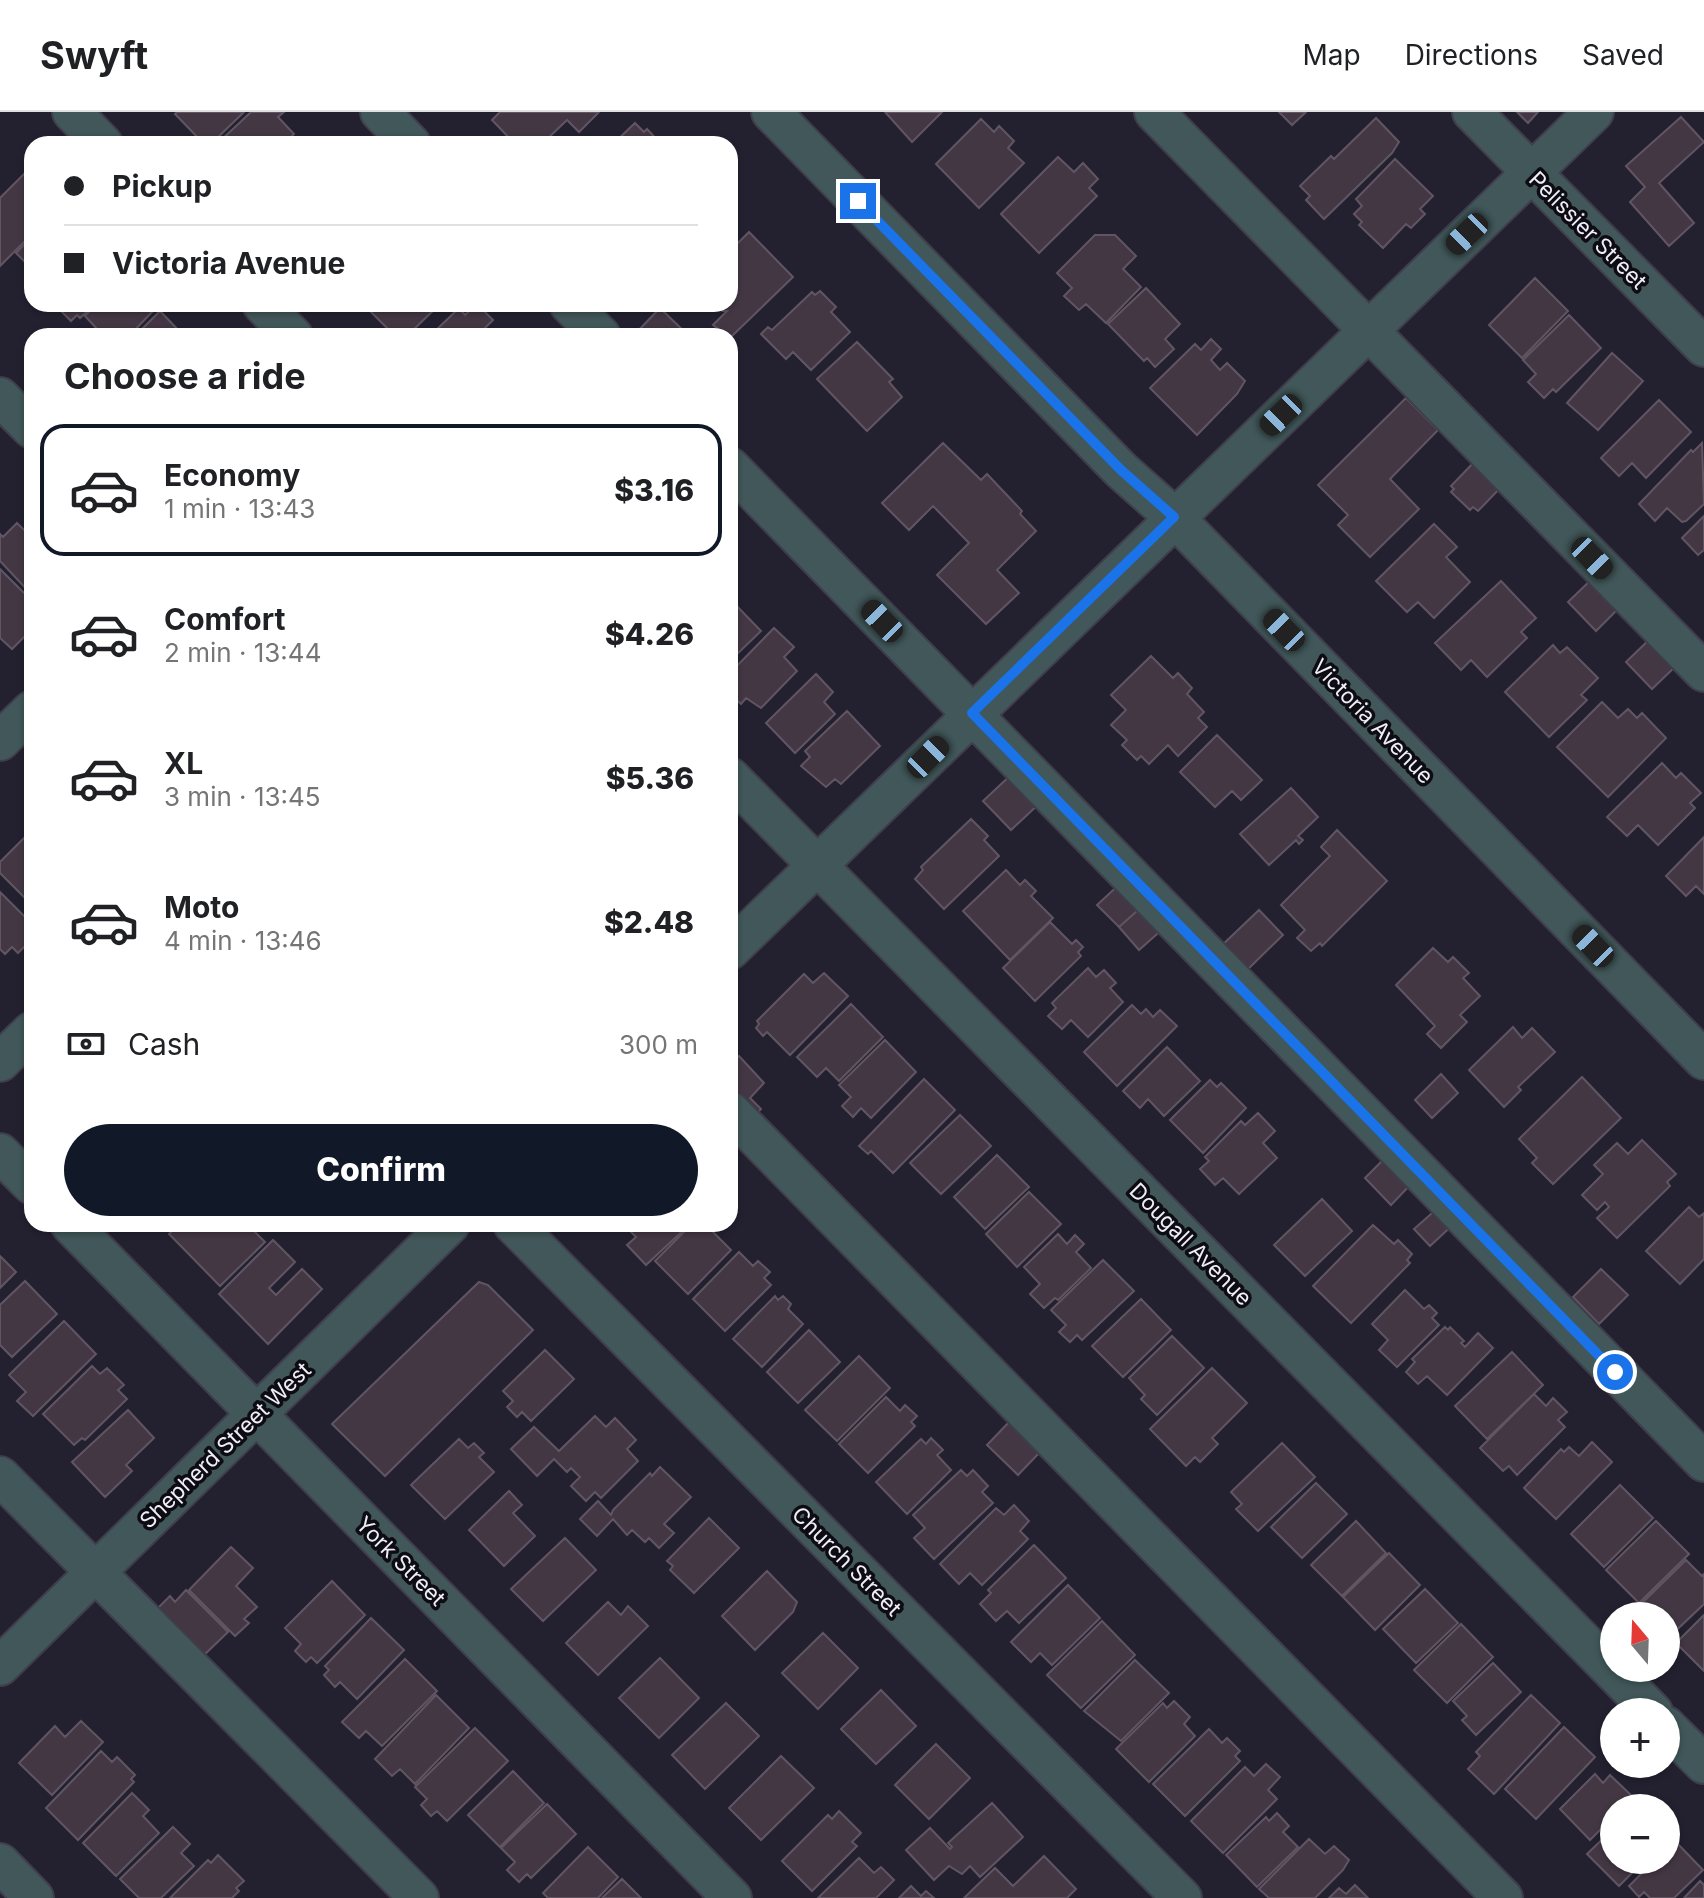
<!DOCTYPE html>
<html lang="en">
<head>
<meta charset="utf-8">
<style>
	:root { --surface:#fff; --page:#f6f6f6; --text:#202124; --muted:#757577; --line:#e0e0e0; --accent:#111827 }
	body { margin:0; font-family:Inter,sans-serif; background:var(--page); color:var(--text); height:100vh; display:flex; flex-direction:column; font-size:30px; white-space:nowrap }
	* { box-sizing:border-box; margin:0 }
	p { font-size:26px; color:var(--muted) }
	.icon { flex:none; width:44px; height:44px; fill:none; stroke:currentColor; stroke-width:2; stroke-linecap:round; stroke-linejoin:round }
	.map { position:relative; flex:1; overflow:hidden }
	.sheet { position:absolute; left:24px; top:216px; width:714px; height:904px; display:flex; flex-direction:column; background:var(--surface); border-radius:24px; box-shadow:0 2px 6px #0004 }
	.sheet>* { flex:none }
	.hud { position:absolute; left:24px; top:24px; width:714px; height:176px; border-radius:24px; box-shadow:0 2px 6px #0004; display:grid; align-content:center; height:176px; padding:0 40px; background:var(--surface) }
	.needle { width:52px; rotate:341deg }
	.fabs { position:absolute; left:1600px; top:1490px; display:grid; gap:16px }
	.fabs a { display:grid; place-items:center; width:80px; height:80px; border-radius:50%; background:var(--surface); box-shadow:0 2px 6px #0004; font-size:40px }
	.end { position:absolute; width:36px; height:36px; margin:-18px; border:10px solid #1a73e8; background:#fff; box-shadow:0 0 0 4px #fff }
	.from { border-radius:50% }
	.car { position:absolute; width:24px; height:48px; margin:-24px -12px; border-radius:10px; box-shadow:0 0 6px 2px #0007; background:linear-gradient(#222 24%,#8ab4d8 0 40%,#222 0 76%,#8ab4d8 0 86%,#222 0) }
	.hud b { display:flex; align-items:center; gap:28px; height:76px; font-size:30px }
	.hud b+b { border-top:2px solid var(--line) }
	.hud i { width:20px; height:20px; background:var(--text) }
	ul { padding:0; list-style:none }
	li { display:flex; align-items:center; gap:24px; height:132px; margin:0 16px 12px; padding:0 24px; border:4px solid transparent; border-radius:24px }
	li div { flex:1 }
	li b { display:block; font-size:30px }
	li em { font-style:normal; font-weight:800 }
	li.current { border-color:var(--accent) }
	li>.icon { width:72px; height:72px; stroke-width:1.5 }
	h2 { padding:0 40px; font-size:36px; line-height:96px }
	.pay { display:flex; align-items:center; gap:20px; height:88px; padding:0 40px; font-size:30px }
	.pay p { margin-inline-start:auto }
	.action { display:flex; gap:16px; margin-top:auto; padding:16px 40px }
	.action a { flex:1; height:92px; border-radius:48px; background:var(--accent); color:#fff; font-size:32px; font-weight:800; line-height:92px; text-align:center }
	header { display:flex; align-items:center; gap:48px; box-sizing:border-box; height:112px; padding:0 40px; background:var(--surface); border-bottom:2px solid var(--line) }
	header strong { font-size:38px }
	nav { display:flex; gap:44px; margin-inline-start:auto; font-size:28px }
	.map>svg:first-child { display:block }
	.building { fill:#433744; stroke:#615563; stroke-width:2 }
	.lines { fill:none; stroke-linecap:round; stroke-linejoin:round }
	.minor-casing { stroke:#3f3e4c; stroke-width:42 }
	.minor { stroke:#415759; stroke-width:38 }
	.route { stroke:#1a73e8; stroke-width:10 }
	.labels { text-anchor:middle; stroke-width:7; stroke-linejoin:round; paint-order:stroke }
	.street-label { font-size:22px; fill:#eeedf8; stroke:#0d0c12 }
</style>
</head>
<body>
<header>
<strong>Swyft</strong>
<nav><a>Map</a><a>Directions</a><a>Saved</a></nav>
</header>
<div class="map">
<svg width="1704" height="1786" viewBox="0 0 1704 1786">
	<rect width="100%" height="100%" fill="#232130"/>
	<path class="building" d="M177,0H244L211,32H204L175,2Z
		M251,0H284L278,5L294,22L284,32H217Z
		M500,0H599L579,20L567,8L542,32H515L492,8Z
		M885,0H942L912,30Z
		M1279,0H1306L1292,13Z
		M1517,0H1538L1528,11Z
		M1681,5L1704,30L1659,71L1694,111L1669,134L1630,90L1645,75L1626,54Z
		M1376,6L1399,30L1392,41L1324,107L1306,88L1310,84L1300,74L1331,44L1334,47Z
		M981,7L994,20L999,14L1014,29L1008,36L1024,51L979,96L936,52Z
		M635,11L644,20L647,17L661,32H613Z
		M1058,45L1074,60L1083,51L1098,67L1089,76L1097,84L1039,141L1001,102Z
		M1395,47L1433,84L1420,97L1425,102L1411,116L1406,112L1383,136L1359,113L1362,110L1354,102L1362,94L1356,87Z
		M27,59L32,65V122L0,154V86Z
		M749,120L793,165L730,226L713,213L727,199H722L716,192H730V139Z
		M1095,123H1115L1136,144L1123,157L1141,175L1106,211L1086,192L1079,198L1064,184L1072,176L1057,161Z
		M32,125V157L16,141Z
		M1535,166L1568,199L1522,246L1489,213Z
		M1146,176L1180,212L1165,227L1174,237L1155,255L1147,246L1144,249L1108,212Z
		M820,179L836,195L831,200L850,220L811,258L793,240L786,247L761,222L768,215L772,218L812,180L815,183Z
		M65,192H95L80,206L77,203L71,209L60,198Z
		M97,192H150L155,197L129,224H92L98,218L85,204Z
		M373,192H440L407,224H395L368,197Z
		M477,192L493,208L481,220L486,224H430L459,196L465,203Z
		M660,196L689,224H633Z
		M160,199L184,224H135Z
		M1569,203L1601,236L1556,280L1553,277L1544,286L1528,270L1536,262L1523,248Z
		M1211,227L1221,237L1211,248L1220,258L1227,251L1245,269L1237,282L1197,323L1150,276L1195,232L1201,238Z
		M857,230L893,267L889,270L902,285L867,319L817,267Z
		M1612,241L1643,269L1598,318L1567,291Z
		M1406,286L1438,318L1390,367L1419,397L1370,445L1338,413L1348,403L1318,373Z
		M1659,288L1691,320L1646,366L1632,351L1619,364L1601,346Z
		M943,331L981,368L987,362L1022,399L1020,402L1036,419L997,458L1019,481L986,512L937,463L969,431L933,394L909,418L882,391Z
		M1702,331L1704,392L1686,409L1682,410L1667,396L1655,409L1639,392L1691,338L1693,340Z
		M1478,346L1505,371L1478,399L1473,395L1470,398L1451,380L1454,377L1451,374Z
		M1704,404V438L1698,443L1682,426Z
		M17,411L32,426V483L0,449V422L3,425Z
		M1434,412L1457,435L1446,445L1470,470L1434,506L1418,490L1407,500L1376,469Z
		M0,457L32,489V517L12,537L0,526Z
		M1595,464L1623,492L1596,519L1568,490Z
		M1501,469L1536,506L1521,520L1527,526L1487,565L1471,548L1461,558L1435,531Z
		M730,487L761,519L730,549Z
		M774,516L794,535L784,545L797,559L761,596L746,586L741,592L730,582V561Z
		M1654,523L1681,549L1652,577L1626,550Z
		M1553,533L1560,541L1567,535L1598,566L1581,583L1587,588L1549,625L1505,580Z
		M1151,544L1173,566L1178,561L1192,576L1187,582L1204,600L1198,606L1207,615L1178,644L1168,633L1149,652L1141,644L1137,648L1122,633L1127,628L1111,613L1126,598L1111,583Z
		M816,562L833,580L824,590L835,602L795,641L766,611Z
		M1602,590L1618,606L1628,597L1637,606L1642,601L1666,626L1608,685L1557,635Z
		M847,599L880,634L841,672L835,667L826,675L801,654L810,645L805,639Z
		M1217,623L1262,668L1241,688L1232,679L1215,695L1180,660Z
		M1662,651L1676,666L1681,661L1701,681L1690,691L1695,696L1658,733L1638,713L1627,724L1607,705Z
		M1013,661L1041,690L1011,718L983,689Z
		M1291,676L1318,705L1298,724L1303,728L1299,732L1296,728L1269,753L1240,722Z
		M971,707L988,724L984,728L999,744L944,797L915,767L923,758L921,755Z
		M1337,718L1387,769L1322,834L1320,831L1311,839L1297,826L1305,818L1281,793L1330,744L1321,735Z
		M29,721L32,725V793L0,761V750Z
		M1704,725V782L1696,774L1686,784L1666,764Z
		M1006,758L1020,773L1025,768L1036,779L1031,784L1053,806L1010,848L963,799Z
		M1123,769L1145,792L1119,815L1097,793Z
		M0,780L32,812V818L26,825L30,829L18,841L12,835L5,842L0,837Z
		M1145,792L1165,815L1139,838L1119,815Z
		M1259,798L1283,823L1244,861L1219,836Z
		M1050,810L1072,832L1076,828L1083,835L1078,840L1081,844L1035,889L1003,856Z
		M1433,836L1448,850L1453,845L1469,861L1463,866L1480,884L1460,903L1467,910L1441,936L1427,922L1435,914L1396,873Z
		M1088,856L1096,865L1104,858L1116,871L1110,876L1123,890L1088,925L1071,908L1062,917L1048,904L1056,896L1052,891Z
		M824,861L848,884L790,943L767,920L763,924L756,916L759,912L757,909L804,862L813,871Z
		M851,892L883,925L839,969L826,956L817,965L797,945Z
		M1132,893L1141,902L1146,897L1153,905L1160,898L1177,914L1117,974L1084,940Z
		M1513,915L1522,926L1532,916L1555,940L1518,975L1521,978L1504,995L1469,958Z
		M885,928L916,960L871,1006L861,996L853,1005L842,994L851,985L839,973Z
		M1167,935L1200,969L1164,1004L1148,987L1140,996L1123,979Z
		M739,944L764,971L750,986L761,997L752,1007L730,985V953Z
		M1441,962L1458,981L1432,1006L1415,988Z
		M1582,965L1621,1006L1553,1072L1532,1051L1537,1046L1519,1027Z
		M924,967L955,998L893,1061L871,1039L868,1042L859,1034Z
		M1210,968L1217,975L1221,971L1246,996L1203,1041L1170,1008Z
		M1258,1001L1275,1019L1263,1031L1277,1046L1239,1082L1223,1066L1215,1073L1200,1057L1209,1049L1205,1045L1241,1009L1245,1013Z
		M960,1003L991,1034L941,1082L910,1051Z
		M1642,1028L1676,1062L1667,1070L1670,1074L1617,1126L1597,1106L1609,1095L1605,1090L1597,1098L1582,1083L1603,1062L1594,1053L1617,1031L1628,1042Z
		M997,1043L1029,1075L985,1117L954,1085Z
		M1388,1043L1414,1069L1391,1093L1365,1066Z
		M1029,1080L1061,1112L1017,1155L986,1122Z
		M1322,1087L1352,1119L1305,1164L1274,1133Z
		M1441,1093L1457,1109L1430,1134L1414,1117Z
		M1689,1095L1699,1105L1704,1101V1147L1680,1172L1646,1139Z
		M179,1112H247L265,1130L220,1174L169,1122Z
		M623,1112H690L646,1153L627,1133L636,1125Z
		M692,1112H705L731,1138L688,1182L655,1149Z
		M1373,1113L1394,1132L1398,1128L1412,1142L1407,1148L1410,1151L1351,1211L1313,1174Z
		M1058,1122L1067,1132L1075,1123L1084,1132L1076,1140L1091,1156L1058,1188L1055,1186L1044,1196L1030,1182L1040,1172L1024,1155Z
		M273,1128L295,1150L269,1176L276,1183L302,1157L322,1177L268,1232L219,1182Z
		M739,1140L753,1154L758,1149L770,1160L764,1166L771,1173L725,1219L693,1187Z
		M0,1144L16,1160L0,1176Z
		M1103,1148L1134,1179L1082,1228L1077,1223L1070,1230L1059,1220L1066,1213L1051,1198Z
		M1601,1157L1628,1183L1599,1212L1573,1185Z
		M25,1169L57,1202L12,1245L0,1233V1193Z
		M479,1170L488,1173L533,1218L385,1364L332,1312Z
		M1405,1178L1424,1197L1429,1193L1437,1201L1432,1206L1439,1213L1397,1255L1379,1238L1388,1228L1372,1212Z
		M775,1184L778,1188L783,1184L791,1192L788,1197L803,1212L762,1255L733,1227Z
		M1141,1187L1171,1218L1123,1265L1092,1234Z
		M64,1209L96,1242L33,1304L17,1289L26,1280L9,1263Z
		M1445,1215L1448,1218L1450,1215L1464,1229L1461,1231L1465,1235L1478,1221L1493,1236L1447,1283L1427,1264L1418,1272L1406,1260L1415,1250L1412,1247Z
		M809,1218L840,1250L798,1291L767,1260Z
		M1172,1224L1204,1256L1157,1303L1141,1287L1145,1283L1129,1266Z
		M545,1238L574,1267L531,1309L522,1300L517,1305L507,1295L513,1289L503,1279Z
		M1512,1240L1543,1273L1487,1327L1455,1294Z
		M859,1244L890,1276L837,1329L805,1298Z
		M92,1254L100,1262L107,1256L124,1273L118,1278L127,1287L85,1328L82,1326L74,1333L43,1302Z
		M1212,1256L1247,1291L1212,1326L1218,1332L1200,1350L1195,1345L1186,1354L1150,1317Z
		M1534,1282L1546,1294L1553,1286L1567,1300L1558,1308L1565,1315L1517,1363L1509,1354L1503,1359L1480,1336Z
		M886,1285L900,1299L905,1293L917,1304L911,1310L915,1314L868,1361L839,1332Z
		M128,1298L154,1326L126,1353L132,1359L105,1385L72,1350Z
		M595,1304L606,1315L615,1306L636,1328L627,1337L638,1349L601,1386L595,1380L586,1389L571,1374L580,1365L571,1356L567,1360L554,1347L537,1364L511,1337L534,1315L559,1339Z
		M1011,1308L1042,1338L1018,1363L987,1333Z
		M931,1326L943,1338L937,1343L951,1358L907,1402L876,1370L921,1327L926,1332Z
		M459,1327L468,1336L474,1331L484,1341L479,1345L494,1360L445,1407L411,1373Z
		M1592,1330L1612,1350L1556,1407L1524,1376L1561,1337L1564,1340L1569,1335L1579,1344Z
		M1282,1331L1315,1365L1258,1419L1236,1397L1242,1392L1231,1380Z
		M660,1355L691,1385L664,1412L674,1421L659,1436L649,1426L645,1430L632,1418L627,1423L613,1407L597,1424L580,1407L598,1389L611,1403L613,1398L650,1361L652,1364Z
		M961,1358L967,1364L973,1358L988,1374L982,1380L993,1391L934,1447L914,1426L925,1416L913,1403Z
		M1316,1371L1347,1402L1302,1446L1271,1415Z
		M1620,1373L1653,1406L1604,1455L1571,1422Z
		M509,1379L522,1393L513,1401L535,1424L504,1454L469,1418Z
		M1014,1393L1029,1409L1020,1419L1028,1427L982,1473L970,1461L959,1472L940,1452L996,1396L1004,1403Z
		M709,1406L739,1436L694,1481L670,1458L673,1454L667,1449Z
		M1356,1409L1386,1441L1342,1484L1311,1453Z
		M1656,1409L1689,1442L1639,1491L1606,1458Z
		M565,1426L596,1458L543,1509L511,1477Z
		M1034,1433L1066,1466L1019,1511L1007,1499L996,1509L980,1492L991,1481L988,1478Z
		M231,1435L253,1456L236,1474L257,1495L244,1507L249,1511L235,1524L189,1478Z
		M1389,1441L1420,1473L1375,1518L1343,1485Z
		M1686,1448L1702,1464L1704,1462V1492L1668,1526L1666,1524V1504H1647L1638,1495Z
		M767,1459L797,1490L793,1500L755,1538L722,1504Z
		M332,1469L365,1503L317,1551L311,1545L306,1550L295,1539L301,1532L285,1516Z
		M1068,1473L1100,1506L1052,1553L1040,1541L1031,1550L1011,1530Z
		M1425,1477L1458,1511L1416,1551L1383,1517Z
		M186,1478L228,1520L202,1545L156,1498L170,1484L175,1490Z
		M608,1490L621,1503L628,1494L648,1514L598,1563L566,1531Z
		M1704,1503V1559L1676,1531Z
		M371,1506L404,1538L357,1587L340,1570L335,1575L324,1563L329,1558L325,1554Z
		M1102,1509L1135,1543L1081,1596L1047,1563Z
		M1461,1512L1493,1545L1447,1591L1414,1558Z
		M823,1521L858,1556L818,1597L782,1561Z
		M660,1546L699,1586L659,1626L619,1586Z
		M405,1547L437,1579L382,1634L366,1619L359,1626L342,1610Z
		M1135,1548L1169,1581L1121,1629L1084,1599Z
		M1493,1551L1521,1580L1476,1623L1462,1608L1467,1604L1453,1589Z
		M881,1578L916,1614L876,1652L841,1617Z
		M436,1583L469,1616L415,1672L400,1657L392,1664L375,1647Z
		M1531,1583L1560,1611L1494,1682L1468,1657L1480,1644L1476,1640Z
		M1174,1589L1190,1605L1184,1612L1195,1624L1149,1670L1116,1637L1163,1591L1167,1596Z
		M726,1591L759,1624L705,1677L672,1643Z
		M81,1609L103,1630L52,1683L19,1651L55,1614L65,1625Z
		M1564,1615L1595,1645L1536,1707L1505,1677Z
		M475,1616L508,1649L447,1709L437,1699L431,1704L421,1693L427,1687L415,1675Z
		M1209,1617L1222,1631L1227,1626L1240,1639L1235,1644L1240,1649L1185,1704L1153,1672Z
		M936,1632L970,1666L929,1707L895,1673Z
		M101,1639L112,1650L117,1645L135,1663L131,1667L134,1670L78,1728L46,1696Z
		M781,1644L814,1676L761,1728L729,1696Z
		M1266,1652L1280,1665L1268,1678L1277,1687L1223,1741L1191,1709L1245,1655L1254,1664Z
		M513,1659L544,1691L500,1735L468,1703Z
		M1595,1662L1603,1671L1610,1663L1633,1685L1622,1696H1614V1704L1590,1728L1560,1697Z
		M132,1681L149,1698L143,1704L159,1721L116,1764L83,1731Z
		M992,1691L1023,1725L980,1765L970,1754L962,1762L949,1754L934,1768L906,1738L930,1716L950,1737L952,1735L948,1731Z
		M547,1692L576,1722L531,1766L527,1762L519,1770L507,1758L515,1750L501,1736Z
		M839,1699L861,1721L852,1730L857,1734L812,1779L782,1749L828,1703L832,1707Z
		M1277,1701L1289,1714L1283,1720L1298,1735L1257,1775L1226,1743L1266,1705L1269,1709Z
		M173,1715L190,1732L181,1741L194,1754L161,1786H139L120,1767Z
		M1614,1716V1748H1645L1619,1774L1587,1742Z
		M1309,1727L1325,1742L1334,1734L1349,1748L1343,1758L1315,1786H1269L1259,1777Z
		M1675,1729L1703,1758L1674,1786H1650L1644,1780L1639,1785L1629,1774L1655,1748H1666V1737Z
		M588,1735L618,1765L598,1786H548L543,1781Z
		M218,1743L244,1769L236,1776L239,1779L232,1786H170L208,1748L211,1751Z
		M1044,1744L1076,1777L1067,1786H964L995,1756L1013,1774Z
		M859,1746L874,1761L881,1755L894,1768L876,1786H818Z
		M622,1767L641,1786H602Z
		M1700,1769L1704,1773V1786H1684Z
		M1355,1773L1368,1786H1329L1339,1776L1346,1782Z
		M911,1774L921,1784L926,1779L934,1786H899Z"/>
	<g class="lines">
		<g class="minor-casing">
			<path id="minor" d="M72,0L103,32
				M380,0L411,32
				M771,0L1121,358L1174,405L1704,948
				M1154,0L1704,560
				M1472,0L1704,235
				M262,192L293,224
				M569,192L601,224
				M0,285L32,317
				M730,355L1704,1350
				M0,629L32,598
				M730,665L1653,1600
				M730,838L1594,0
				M0,950L32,919
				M730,999L1503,1786
				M0,1041L32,1073
				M70,1112L732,1786
				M513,1112L1182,1786
				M0,1364L419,1786
				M0,1554L450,1112
				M1666,1614L1704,1652
				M0,1751L34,1786"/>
		</g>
		<use href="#minor" class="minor"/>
	</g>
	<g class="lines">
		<path class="route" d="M858,89L1121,358L1174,405L972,601L1615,1260"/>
	</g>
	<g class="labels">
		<g class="street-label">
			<text transform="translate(1588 118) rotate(45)" y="8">Pelissier Street</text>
			<text transform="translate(1373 609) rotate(46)" y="8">Victoria Avenue</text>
			<text transform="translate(1191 1132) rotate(45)" y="8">Dougall Avenue</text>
			<text transform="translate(225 1333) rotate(-44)" y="8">Shepherd Street West</text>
			<text transform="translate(401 1449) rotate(45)" y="8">York Street</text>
			<text transform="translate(847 1449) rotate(45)" y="8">Church Street</text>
		</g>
	</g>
</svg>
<div class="fabs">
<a><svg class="needle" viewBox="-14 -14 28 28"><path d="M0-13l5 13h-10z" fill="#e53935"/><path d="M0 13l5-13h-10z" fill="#757577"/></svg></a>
<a>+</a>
<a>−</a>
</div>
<i class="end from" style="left:1615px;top:1260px"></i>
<i class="end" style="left:858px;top:89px"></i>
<i class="car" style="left:1467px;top:122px;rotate:226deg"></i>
<i class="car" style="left:1281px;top:303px;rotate:226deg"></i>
<i class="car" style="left:1592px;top:446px;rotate:136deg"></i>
<i class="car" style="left:882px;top:509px;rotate:316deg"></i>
<i class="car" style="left:1284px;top:518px;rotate:316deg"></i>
<i class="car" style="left:928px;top:645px;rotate:45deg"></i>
<i class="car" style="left:1593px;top:834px;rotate:316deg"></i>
<div class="hud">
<b><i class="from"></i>Pickup</b>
<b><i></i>Victoria Avenue</b>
</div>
<section class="sheet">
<h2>Choose a ride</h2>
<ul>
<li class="current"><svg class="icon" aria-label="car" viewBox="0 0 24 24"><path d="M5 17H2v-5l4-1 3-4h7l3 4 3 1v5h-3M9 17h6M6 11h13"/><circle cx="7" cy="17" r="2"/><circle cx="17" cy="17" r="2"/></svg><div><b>Economy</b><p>1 min · 13:43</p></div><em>$3.16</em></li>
<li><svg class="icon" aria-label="car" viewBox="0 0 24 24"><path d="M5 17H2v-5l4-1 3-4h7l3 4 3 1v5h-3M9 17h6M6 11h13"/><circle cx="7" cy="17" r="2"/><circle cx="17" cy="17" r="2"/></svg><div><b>Comfort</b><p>2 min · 13:44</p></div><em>$4.26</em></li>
<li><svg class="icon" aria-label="car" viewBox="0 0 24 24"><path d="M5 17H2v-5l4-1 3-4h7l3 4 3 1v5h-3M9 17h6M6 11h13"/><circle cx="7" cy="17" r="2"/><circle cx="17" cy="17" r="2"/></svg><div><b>XL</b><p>3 min · 13:45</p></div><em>$5.36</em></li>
<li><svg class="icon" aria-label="car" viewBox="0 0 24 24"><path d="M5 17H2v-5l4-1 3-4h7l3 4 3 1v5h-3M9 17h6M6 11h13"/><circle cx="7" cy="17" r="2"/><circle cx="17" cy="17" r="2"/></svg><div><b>Moto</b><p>4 min · 13:46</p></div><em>$2.48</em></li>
</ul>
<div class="pay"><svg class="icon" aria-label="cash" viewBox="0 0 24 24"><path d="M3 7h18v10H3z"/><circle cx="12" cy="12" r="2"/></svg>Cash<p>300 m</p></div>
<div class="action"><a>Confirm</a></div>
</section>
</div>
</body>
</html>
